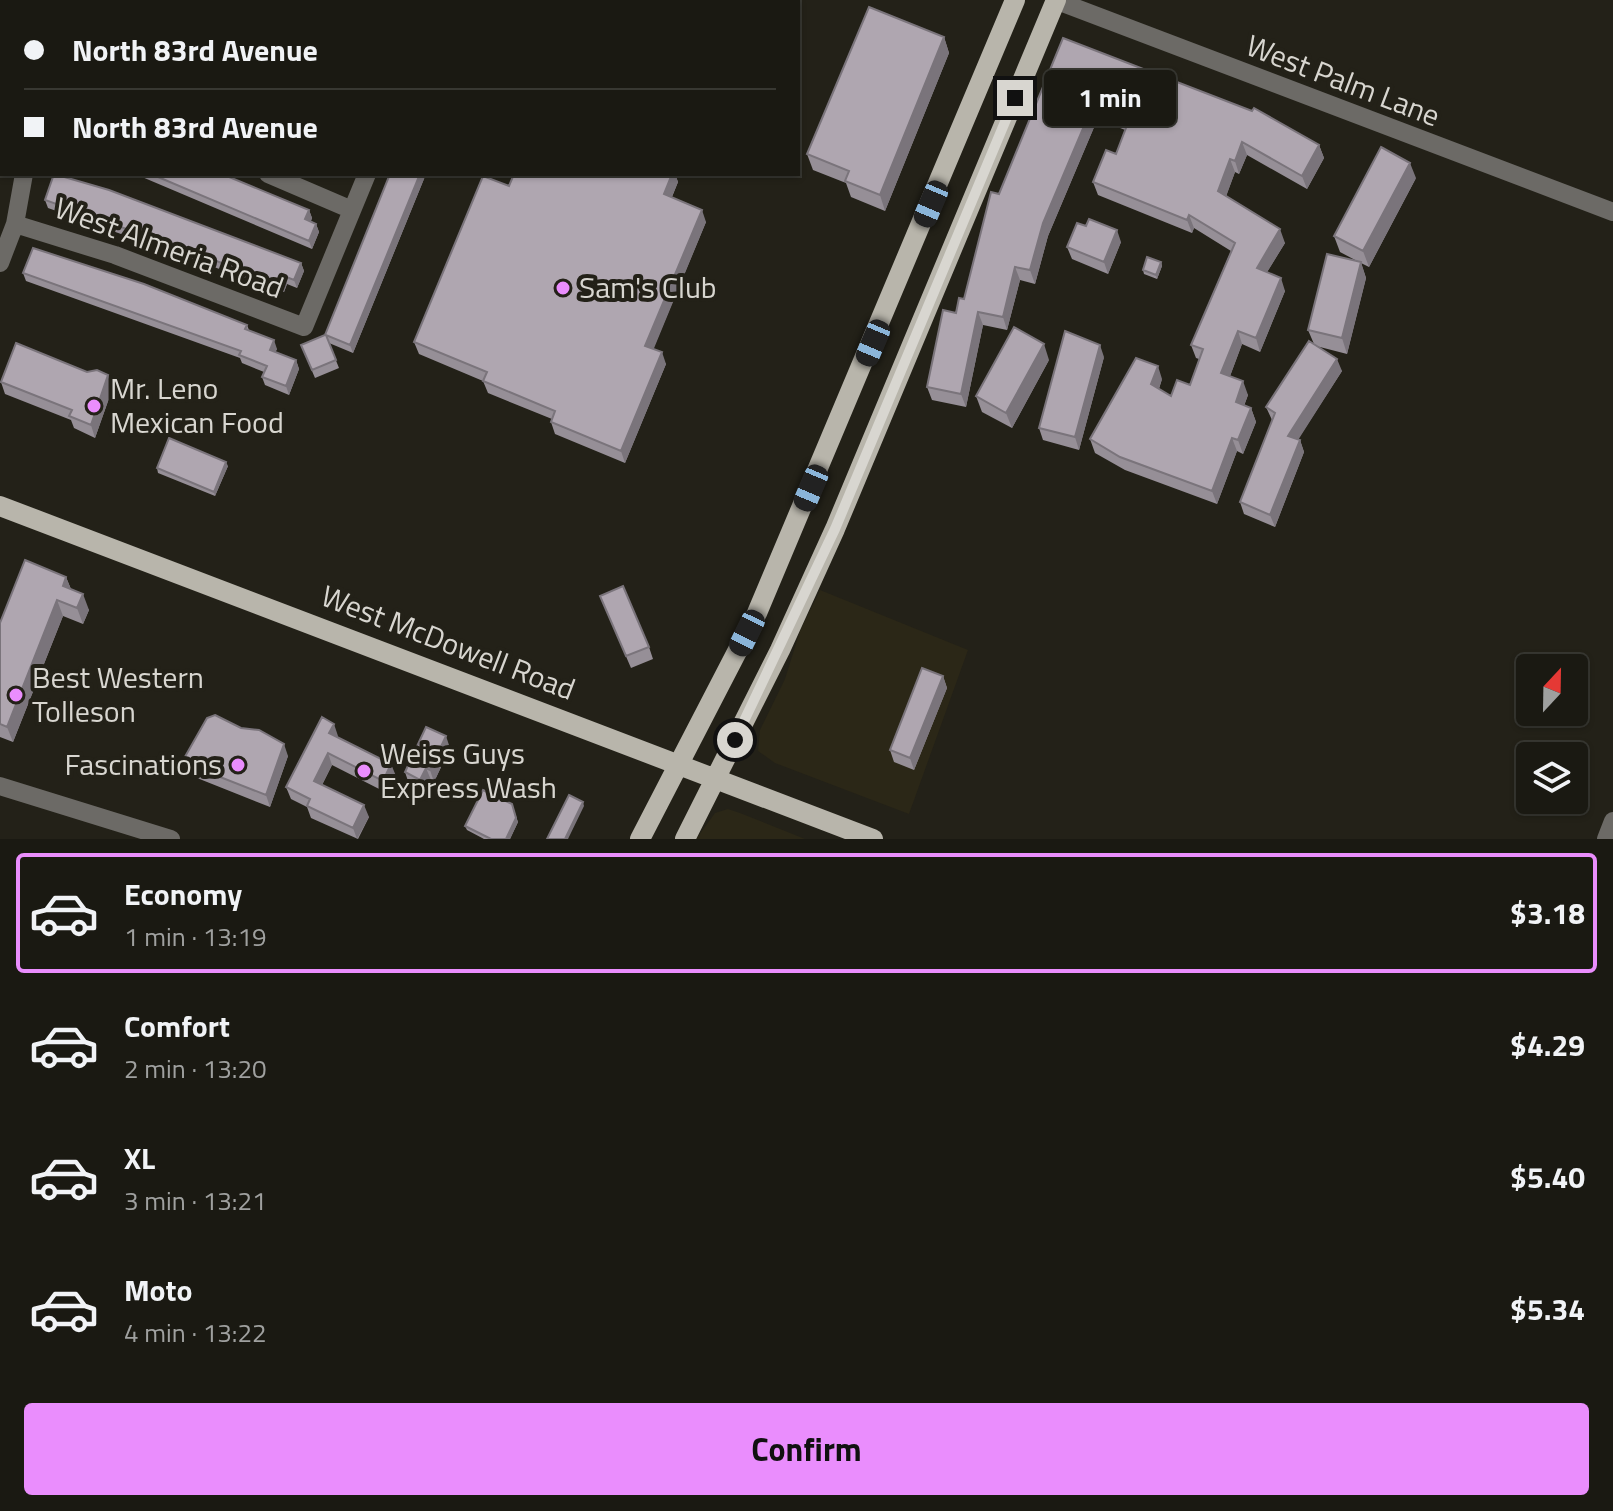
<!DOCTYPE html>
<html lang="en">
<head>
<meta charset="utf-8">
<style>
	:root { --surface:#1a1912; --page:#23221b; --text:#f1f3f6; --muted:#9fa09f; --line:#383832; --accent:#ea8dfd }
	body { margin:0; font-family:"Titillium Web",sans-serif; background:var(--page); color:var(--text); height:100vh; display:flex; flex-direction:column; font-size:30px; white-space:nowrap }
	* { box-sizing:border-box; margin:0 }
	p { font-size:26px; color:var(--muted) }
	.icon { flex:none; width:44px; height:44px; fill:none; stroke:currentColor; stroke-width:2; stroke-linecap:round; stroke-linejoin:round }
	.map { position:relative; height:839px; overflow:hidden }
	.details { display:flex; flex-direction:column; background:var(--surface); flex:1 }
	.details>* { flex:none }
	.top-card { position:absolute; left:0px; top:0px; width:800px; height:176px; box-shadow:0 2px 6px #0004,0 0 0 2px var(--line); display:grid; align-content:center; height:176px; padding:0 24px; background:var(--surface) }
	.needle { width:52px; rotate:22deg }
	.tools { position:absolute; left:1516px; top:654px; display:grid; gap:16px }
	.tools a { display:grid; place-items:center; width:72px; height:72px; border-radius:8px; background:var(--surface); box-shadow:0 2px 6px #0004,0 0 0 2px var(--line); font-size:40px }
	.end { position:absolute; width:36px; height:36px; margin:-18px; border:10px solid #d8d6d0; background:#111; box-shadow:0 0 0 4px #111 }
	.from { border-radius:50% }
	.bubble { position:absolute; height:56px; border-radius:8px; background:var(--surface); box-shadow:0 2px 6px #0004,0 0 0 2px var(--line); font-size:26px; font-weight:700; line-height:56px; text-align:center }
	.car { position:absolute; width:24px; height:48px; margin:-24px -12px; border-radius:10px; box-shadow:0 0 6px 2px #0007; background:linear-gradient(#222 24%,#8ab4d8 0 40%,#222 0 76%,#8ab4d8 0 86%,#222 0) }
	.top-card b { display:flex; align-items:center; gap:28px; height:76px; font-size:30px }
	.top-card b+b { border-top:2px solid var(--line) }
	.top-card i { width:20px; height:20px; background:var(--text) }
	ul { padding:14px 0 0; list-style:none }
	li { display:flex; align-items:center; gap:24px; height:120px; margin:0 16px 12px; padding:0 8px; border:4px solid transparent; border-radius:8px }
	li div { flex:1 }
	li b { display:block; font-size:30px }
	li em { font-style:normal; font-weight:700 }
	li.current { border-color:var(--accent) }
	li>.icon { width:72px; height:72px; stroke-width:1.5 }
	.primary-button { display:flex; gap:16px; margin-top:auto; padding:16px 24px }
	.primary-button a { flex:1; height:92px; border-radius:8px; background:var(--accent); color:#111; font-size:32px; font-weight:700; line-height:92px; text-align:center }
	.map>svg:first-child { display:block }
	.built { fill:#2b2717 }
	.lines { fill:none; stroke-linecap:round; stroke-linejoin:round }
	.minor { stroke:#6c6a66; stroke-width:18 }
	.major { stroke:#b8b5ab; stroke-width:20 }
	.wall { fill:#968f97 }
	.shaded-wall { fill:#7a747b }
	.building { fill:#afa6b0; stroke:#7a747b; stroke-width:2 }
	.route { stroke:#d8d6d0; stroke-width:10 }
	.poi-dot { fill:#ea8dfd; stroke:#232118; stroke-width:3 }
	.labels { text-anchor:middle; stroke-width:8; stroke-linejoin:round; paint-order:stroke }
	.street-label { font-size:30px; fill:#d8d6d0; stroke:#232118 }
	.poi-label { font-size:30px; fill:#d8d6d0; stroke:#232118; text-anchor:start }
</style>
</head>
<body>
<div class="map">
<svg width="1613" height="839" viewBox="0 0 1613 839">
	<rect width="100%" height="100%" fill="#232118"/>
	<path class="built" d="M820,590L968,650L909,814L775,763L758,751L760,730L785,679L800,631Z
		M728,809L740,813L805,839H696L715,813Z"/>
	<g class="lines">
		<path class="minor" d="M21,0V2
			M115,0V2
			M331,0L336,2
			M1055,0L1613,212
			M577,2L578,0
			M268,174L352,210
			M15,224L115,255L304,327L367,174
			M0,263L15,224L24,174
			M0,786L171,839
			M1606,839L1613,821"/>
		<path class="major" d="M0,506L873,839
			M640,839L757,613L1015,0
			M685,839L780,650L835,529L1056,0"/>
	</g>
	<path class="wall" d="M204,0H283L288,2H209Z
		M399,0H457L456,2H404Z
		M504,0H529V2H509Z
		M944,37L949,53L885,211L851,197L846,183L813,170L807,154Z
		M1063,38L1319,145L1324,158L1307,189L1247,155L1239,174L1235,172L1226,196L1285,243L1267,272L1285,291L1260,352L1242,344L1230,376L1248,395L1244,406L1251,408L1256,422L1243,454L1237,451L1217,504L1125,470L1095,453L1090,439L1162,379L1159,389L1171,396L1190,385L1199,359L1196,358L1191,345L1231,251L1194,228L1192,233L1098,195L1093,182L1116,154L1125,130L1108,123L1103,110L1105,103L1085,95L1079,108L1090,112L1095,125L1048,236L1035,284L1020,280L1007,330L983,325L966,407L932,400L927,387L956,313L964,299L999,194Z
		M135,174H222L309,210L312,218L311,221L316,224L319,232L312,249Z
		M390,174H426L353,353L329,343L339,368L315,378L301,345L325,335Z
		M514,174H675L678,182L672,197L706,222L653,349L666,364L625,463L555,434L551,422L552,419L488,393L483,381L419,354L414,342L509,186Z
		M1416,178L1369,267L1361,263L1366,278L1347,354L1316,346L1342,371L1298,439L1300,440L1304,452L1275,527L1244,514L1240,502L1272,420L1266,407L1314,344L1308,330L1357,261L1340,252L1334,236Z
		M45,200L301,263L304,271L297,288L287,284L284,292L48,208Z
		M1121,242L1108,274L1072,259L1067,247Z
		M1161,262L1162,266L1157,279L1144,274L1143,270Z
		M23,273L247,325L249,330L277,349L275,352L296,360L299,369L289,395L265,385L262,377L264,372L242,363L240,358L26,281Z
		M1104,357L1079,450L1043,440L1039,428Z
		M1049,360L1012,428L982,412L976,396Z
		M1,382L113,387L95,438L74,428L71,420L5,394Z
		M228,466L215,496L158,473L157,468Z
		M66,577L71,589L89,610L83,624L63,616L13,742L0,737V623Z
		M600,596L649,647L653,659L631,668Z
		M943,676L947,688L914,770L894,762L890,750Z
		M241,728L288,756L270,807L187,774L182,762Z
		M338,736V737L396,776L387,793L332,765L322,785L369,817L358,839L311,818L307,807L291,799L286,787Z
		M450,748L434,782L431,780L425,792L409,784L405,772Z
		M512,804L518,822L510,839H484L467,830L465,826Z"/>
	<path class="shaded-wall" d="M944,37L949,53L885,211L880,195Z
		M1080,82L1085,95L1075,117L1070,104Z
		M1090,112L1095,125L1048,236L1035,284L1030,270L1043,223Z
		M1242,142L1247,155L1239,174L1235,161Z
		M1319,145L1324,158L1307,189L1302,176Z
		M1230,159L1235,172L1223,205L1218,191Z
		M1410,163L1416,178L1369,267L1363,251Z
		M420,174H426L353,353L350,345Z
		M672,174H675L678,182L668,206L664,194Z
		M309,210L312,218L308,227L305,219Z
		M702,210L706,222L650,358L645,346Z
		M1189,215L1194,228L1192,233L1187,220Z
		M316,224L319,232L312,249L309,241Z
		M1280,229L1285,243L1261,282L1257,268Z
		M1117,230L1121,242L1108,274L1104,262Z
		M1161,262L1162,266L1157,279L1156,275Z
		M1361,262L1366,278L1347,354L1342,338Z
		M301,263L304,271L297,288L294,280Z
		M1015,267L1020,280L1007,330L1003,317Z
		M284,276L287,284L284,292L281,284Z
		M1281,278L1285,291L1260,352L1256,338Z
		M978,312L983,325L966,407L961,394Z
		M1238,331L1242,344L1226,387L1221,373Z
		M274,340L277,349L273,358L270,350Z
		M1044,344L1049,360L1012,428L1006,413Z
		M1100,345L1104,357L1079,450L1075,437Z
		M662,352L666,364L625,463L621,451Z
		M1337,359L1342,371L1293,448L1288,436Z
		M296,360L299,369L289,395L286,386Z
		M1158,366L1162,379L1156,397L1151,384Z
		M108,375L113,387L95,438L91,425Z
		M1243,381L1248,395L1240,416L1236,402Z
		M1251,408L1256,422L1243,454L1238,440Z
		M1232,438L1237,451L1217,504L1212,491Z
		M1300,440L1304,452L1275,527L1270,515Z
		M226,462L228,466L215,496L214,492Z
		M66,577L72,592L63,586Z
		M83,594L89,610L83,624L77,608Z
		M57,600L63,616L13,742L7,727Z
		M943,676L947,688L914,770L910,758Z
		M334,724L338,736L334,745L329,733Z
		M446,736L450,748L434,782L430,770Z
		M284,744L288,756L270,807L266,795Z
		M328,753L332,765L318,793L314,781Z
		M391,764L396,776L387,793L383,781Z
		M426,768L431,780L425,792L420,780Z
		M583,802L584,806L568,839H565Z
		M364,805L369,817L357,839L353,828Z
		M516,818L518,822L510,839H506Z"/>
	<path class="building" d="M59,0H87V2H60Z
		M140,0H167V2H140Z
		M220,0H283L288,2H225Z
		M424,0H450L448,2H427Z
		M618,0H638L637,2H617Z
		M869,7L944,37L880,195L845,181L849,171L807,154Z
		M1063,38L1252,111L1254,108L1319,145L1302,176L1242,142L1235,161L1230,159L1218,191L1280,229L1257,268L1281,278L1256,338L1238,331L1221,373L1243,381L1236,402L1251,408L1238,440L1232,438L1212,491L1120,457L1090,439L1136,358L1158,366L1151,384L1171,396L1177,380L1190,385L1203,349L1191,345L1235,243L1189,215L1187,220L1093,182L1106,150L1116,154L1129,120L1103,110L1109,94L1080,82L1070,104L1090,112L1043,223L1030,270L1015,267L1003,317L978,312L961,394L927,387L943,310L956,313L959,298L964,299L991,192L999,194Z
		M1381,147L1410,163L1363,251L1334,236Z
		M54,174L109,190L301,263L294,280L284,276L281,284L45,200Z
		M151,174H222L309,210L305,219L316,224L309,241Z
		M390,174H420L350,345L326,335L336,360L312,370L301,345L325,335Z
		M514,174H672L664,194L702,210L645,346L662,352L621,451L551,422L555,411L483,381L487,372L414,342L483,176L509,186Z
		M1089,219L1117,230L1104,262L1067,247L1077,223L1086,226Z
		M33,248L144,284L247,325L245,329L274,340L270,350L296,360L286,386L262,377L267,366L239,355L241,351L23,273Z
		M1327,254L1361,262L1342,338L1308,330Z
		M1147,257L1161,262L1156,275L1143,270Z
		M1014,327L1044,344L1006,413L976,396Z
		M1065,331L1100,345L1075,437L1039,428Z
		M1309,341L1337,359L1288,436L1300,440L1270,515L1240,502L1275,413L1266,407Z
		M16,343L87,372L97,370L108,375L91,425L69,416L72,410L1,382Z
		M169,438L226,462L214,492L157,468Z
		M25,560L66,577L63,586L83,594L77,608L57,600L7,727L0,724V623Z
		M623,586L649,647L626,656L600,596Z
		M922,668L943,676L910,758L890,750Z
		M215,715L241,728L259,730L284,744L266,795L182,762L207,718Z
		M322,717L334,724L329,733L391,764L383,781L328,753L314,781L364,805L353,828L307,806L310,799L286,787Z
		M426,727L446,736L430,770L426,768L420,780L405,772Z
		M483,790L512,804L516,818L506,839H491L465,826Z
		M569,795L583,802L565,839H547Z"/>
	<g class="lines">
		<path class="route" d="M735,740L835,529L1015,98"/>
	</g>
	<g class="poi-dot">
		<circle cx="563" cy="288" r="8"/>
		<circle cx="94" cy="406" r="8"/>
		<circle cx="16" cy="695" r="8"/>
		<circle cx="238" cy="765" r="8"/>
		<circle cx="364" cy="771" r="8"/>
	</g>
	<g class="labels">
		<g class="street-label">
			<text transform="translate(1343 81) rotate(21)" y="10">West Palm Lane</text>
			<text transform="translate(169 248) rotate(20)" y="10">West Almeria Road</text>
			<text transform="translate(448 643) rotate(21)" y="10">West McDowell Road</text>
		</g>
		<g class="poi-label">
			<text x="579" y="298">Sam's Club</text>
			<text x="110" y="399">Mr. Leno<tspan x="110" dy="34">Mexican Food</tspan></text>
			<text x="32" y="688">Best Western<tspan x="32" dy="34">Tolleson</tspan></text>
			<text x="380" y="764">Weiss Guys<tspan x="380" dy="34">Express Wash</tspan></text>
			<text x="222" y="775" text-anchor="end">Fascinations</text>
		</g>
	</g>
</svg>
<div class="tools">
<a><svg class="needle" viewBox="-14 -14 28 28"><path d="M0-13l5 13h-10z" fill="#e53935"/><path d="M0 13l5-13h-10z" fill="#9fa09f"/></svg></a>
<a><svg class="icon" aria-label="layers" viewBox="0 0 24 24"><path d="M12 4l9 5-9 5-9-5zM3 14l9 5 9-5"/></svg></a>
</div>
<i class="end from" style="left:735px;top:740px"></i>
<i class="end" style="left:1015px;top:98px"></i>
<div class="bubble" style="left:1044px;top:70px;width:132px">1 min</div>
<i class="car" style="left:931px;top:204px;rotate:203deg"></i>
<i class="car" style="left:873px;top:343px;rotate:203deg"></i>
<i class="car" style="left:811px;top:488px;rotate:203deg"></i>
<i class="car" style="left:747px;top:633px;rotate:206deg"></i>
<div class="top-card">
<b><i class="from"></i>North 83rd Avenue</b>
<b><i></i>North 83rd Avenue</b>
</div>
</div>
<section class="details">
<ul>
<li class="current"><svg class="icon" aria-label="car" viewBox="0 0 24 24"><path d="M5 17H2v-5l4-1 3-4h7l3 4 3 1v5h-3M9 17h6M6 11h13"/><circle cx="7" cy="17" r="2"/><circle cx="17" cy="17" r="2"/></svg><div><b>Economy</b><p>1 min · 13:19</p></div><em>$3.18</em></li>
<li><svg class="icon" aria-label="car" viewBox="0 0 24 24"><path d="M5 17H2v-5l4-1 3-4h7l3 4 3 1v5h-3M9 17h6M6 11h13"/><circle cx="7" cy="17" r="2"/><circle cx="17" cy="17" r="2"/></svg><div><b>Comfort</b><p>2 min · 13:20</p></div><em>$4.29</em></li>
<li><svg class="icon" aria-label="car" viewBox="0 0 24 24"><path d="M5 17H2v-5l4-1 3-4h7l3 4 3 1v5h-3M9 17h6M6 11h13"/><circle cx="7" cy="17" r="2"/><circle cx="17" cy="17" r="2"/></svg><div><b>XL</b><p>3 min · 13:21</p></div><em>$5.40</em></li>
<li><svg class="icon" aria-label="car" viewBox="0 0 24 24"><path d="M5 17H2v-5l4-1 3-4h7l3 4 3 1v5h-3M9 17h6M6 11h13"/><circle cx="7" cy="17" r="2"/><circle cx="17" cy="17" r="2"/></svg><div><b>Moto</b><p>4 min · 13:22</p></div><em>$5.34</em></li>
</ul>
<div class="primary-button"><a>Confirm</a></div>
</section>
</body>
</html>
